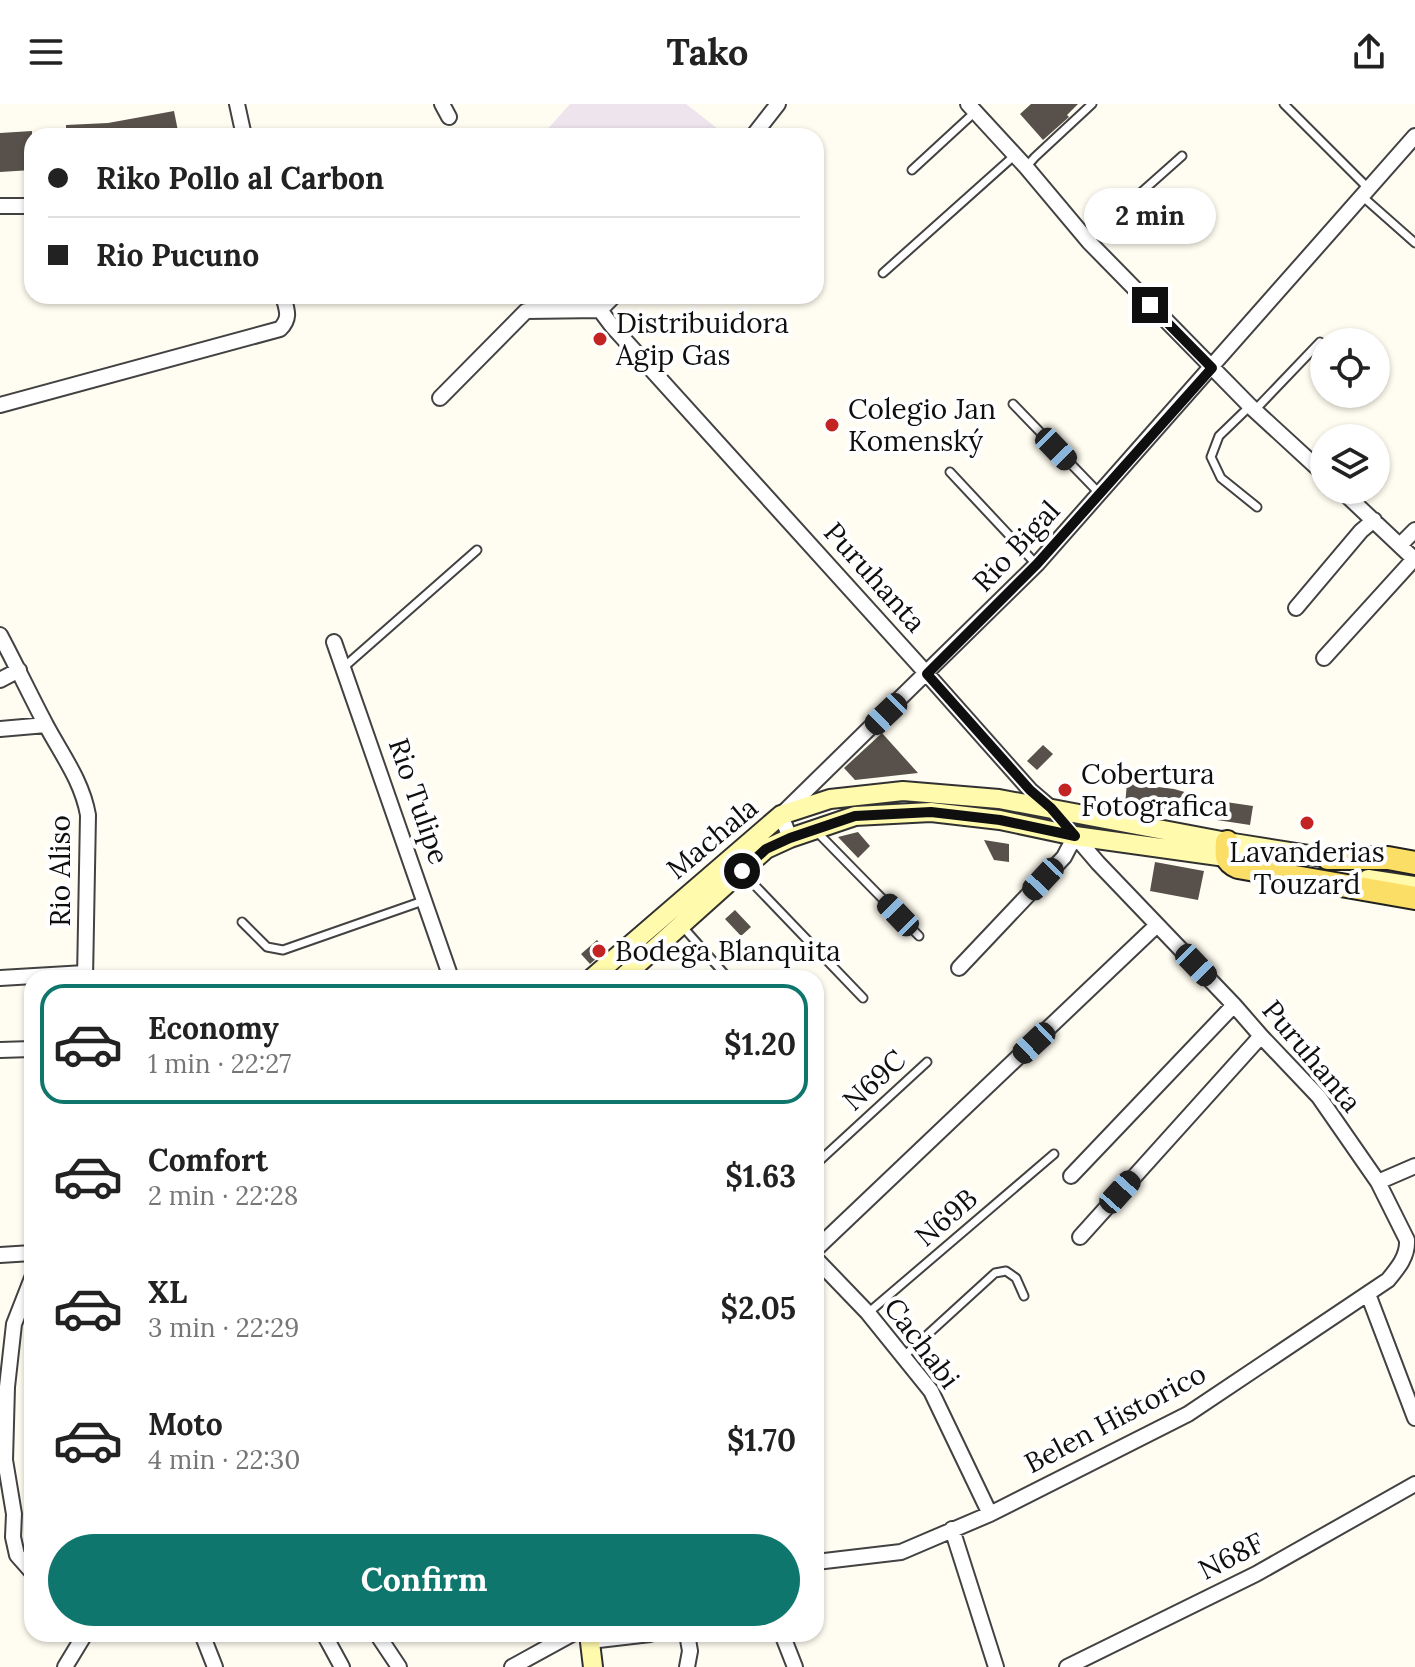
<!DOCTYPE html>
<html lang="en">
<head>
<meta charset="utf-8">
<style>
	:root { --surface:#fff; --page:#f2f2f2; --text:#222; --muted:#767676; --line:#e0e0e0; --accent:#0f766e }
	body { margin:0; font-family:Lora,serif; background:var(--page); color:var(--text); height:100vh; display:flex; flex-direction:column; font-size:30px; white-space:nowrap }
	* { box-sizing:border-box; margin:0 }
	p { font-size:26px; color:var(--muted) }
	.icon { flex:none; width:44px; height:44px; fill:none; stroke:currentColor; stroke-width:2; stroke-linecap:round; stroke-linejoin:round }
	.map { position:relative; flex:1; overflow:hidden }
	.sheet { position:absolute; left:24px; top:866px; width:800px; height:672px; display:flex; flex-direction:column; background:var(--surface); border-radius:24px; box-shadow:0 2px 6px #0004 }
	.sheet>* { flex:none }
	.banner { position:absolute; left:24px; top:24px; width:800px; height:176px; border-radius:24px; box-shadow:0 2px 6px #0004; display:grid; align-content:center; height:176px; padding:0 24px; background:var(--surface) }
	.controls { position:absolute; left:1310px; top:224px; display:grid; gap:16px }
	.controls a { display:grid; place-items:center; width:80px; height:80px; border-radius:50%; background:var(--surface); box-shadow:0 2px 6px #0004; font-size:40px }
	.end { position:absolute; width:36px; height:36px; margin:-18px; border:10px solid #0f0f0f; background:#fff; box-shadow:0 0 0 4px #fff }
	.from { border-radius:50% }
	.bubble { position:absolute; height:56px; border-radius:28px; background:var(--surface); box-shadow:0 2px 6px #0004; font-size:26px; font-weight:700; line-height:56px; text-align:center }
	.car { position:absolute; width:24px; height:48px; margin:-24px -12px; border-radius:10px; box-shadow:0 0 6px 2px #0007; background:linear-gradient(#222 24%,#8ab4d8 0 40%,#222 0 76%,#8ab4d8 0 86%,#222 0) }
	.banner b { display:flex; align-items:center; gap:28px; height:76px; font-size:30px }
	.banner b+b { border-top:2px solid var(--line) }
	.banner i { width:20px; height:20px; background:var(--text) }
	ul { padding:14px 0 0; list-style:none }
	li { display:flex; align-items:center; gap:24px; height:120px; margin:0 16px 12px; padding:0 8px; border:4px solid transparent; border-radius:24px }
	li div { flex:1 }
	li b { display:block; font-size:30px }
	li em { font-style:normal; font-weight:700 }
	li.selected { border-color:var(--accent) }
	li>.icon { width:72px; height:72px; stroke-width:1.5 }
	.action { display:flex; gap:16px; margin-top:auto; padding:16px 24px }
	.action a { flex:1; height:92px; border-radius:48px; background:var(--accent); color:#fff; font-size:32px; font-weight:700; line-height:92px; text-align:center }
	header { display:flex; justify-content:space-between; align-items:center; height:104px; padding:0 24px; background:var(--surface); font-size:36px; font-weight:700 }
	.map>svg:first-child { display:block }
	.industrial { fill:#ede4ee }
	.building { fill:#58514b }
	.lines { fill:none; stroke-linecap:round; stroke-linejoin:round }
	.service-casing { stroke:#424242; stroke-width:11 }
	.minor-casing { stroke:#424242; stroke-width:18 }
	.secondary-casing { stroke:#313131; stroke-width:22 }
	.primary-casing { stroke:#202020; stroke-width:26 }
	.service { stroke:#fff; stroke-width:7 }
	.minor { stroke:#fff; stroke-width:14 }
	.secondary { stroke:#fffaac; stroke-width:18 }
	.primary { stroke:#fbde65; stroke-width:22 }
	.route { stroke:#0f0f0f; stroke-width:10 }
	.poi-dot { fill:#c42323; stroke:#fff; stroke-width:3 }
	.labels { text-anchor:middle; stroke-width:8; stroke-linejoin:round; paint-order:stroke }
	.poi-label { font-size:28px; fill:#0f0f0f; stroke:#fff; text-anchor:start }
	.street-label { font-size:28px; fill:#0f0f0f; stroke:#fff }
</style>
</head>
<body>
<header><svg class="icon" aria-label="menu" viewBox="0 0 24 24"><path d="M4 6h16M4 12h16M4 18h16"/></svg>Tako<svg class="icon" aria-label="share" viewBox="0 0 24 24"><path d="M12 15V3M7 8l5-5 5 5M5 13v7h14v-7"/></svg></header>
<div class="map">
<svg width="1415" height="1563" viewBox="0 0 1415 1563">
	<rect width="100%" height="100%" fill="#fffdf1"/>
	<path class="industrial" d="M570,0H686L727,32H550L545,28Z"/>
	<path class="building" d="M1031,0H1078L1067,11L1069,13L1043,36L1020,10Z
		M174,7L179,32H66V21L108,19Z
		M32,27V66L0,68V29Z
		M882,629L918,669L855,676L844,664Z
		M1043,641L1053,650L1037,666L1027,657Z
		M1127,679L1174,685L1192,690L1189,710L1125,701Z
		M1219,697L1253,702L1250,721L1217,716Z
		M858,728L870,742L858,754L838,733Z
		M984,736L1009,740V758L994,756Z
		M1155,758L1204,767L1198,796L1150,787Z
		M735,806L751,823L741,832L725,815Z
		M597,836L606,846L590,860L581,850Z"/>
	<g class="lines">
		<g class="service-casing">
			<path id="service" d="M1284,0L1368,84
				M1026,63L1035,53L1092,0
				M912,66L975,8
				M1363,93L1415,139
				M1089,138L1101,124L1182,52
				M883,169L1015,51
				M1013,300L1100,390
				M1249,303L1219,332L1211,353L1221,374L1257,403
				M1254,307L1320,238
				M950,368L1036,460
				M344,563L477,446
				M816,727L919,832
				M743,769L863,894
				M242,818L267,843L283,846L423,797
				M682,822L728,874
				M816,1060L927,958
				M868,1209L1054,1050
				M904,1252L995,1169L1006,1167L1016,1174L1024,1192"/>
		</g>
		<g class="minor-casing">
			<path id="minor" d="M237,0L244,32
				M442,0L449,13
				M968,0L1026,63L1089,138L1250,302L1324,370
				M753,32L778,0
				M0,102H32
				M600,206L612,222L927,570L1030,686L1051,704L1098,759L1234,901L1261,932L1319,993L1378,1078L1407,1136C1408,1152 1398,1164 1388,1176L1188,1310L990,1410L901,1448L816,1458
				M600,206L614,192
				M440,294L526,207L600,206
				M0,301L280,225C291,214 287,206 283,192
				M1341,386L1415,456
				M1400,441L1415,426
				M1296,504L1361,427L1374,416
				M0,531C16,561 30,591 46,621C62,651 82,677 88,711L85,874
				M334,538L451,874
				M1324,554L1414,455
				M0,576L19,566
				M0,625L46,621
				M790,734L781,711L1037,460L1415,32
				M959,864L1064,753L1075,732
				M0,874L85,869
				M0,946L32,945
				M1071,1072L1234,901
				M1378,1078L1415,1062
				M1080,1133L1261,932
				M816,1145L1157,821
				M0,1151L32,1149
				M816,1155L868,1209L931,1287L990,1410
				M32,1174L14,1220L7,1283L5,1356L14,1410L13,1433L17,1451L32,1468
				M1368,1190L1415,1314
				M952,1425L996,1563
				M202,1530L215,1563
				M324,1530L342,1563
				M377,1530L399,1563
				M782,1530L795,1563
				M590,1537L650,1530
				M65,1563L85,1530
				M512,1563L572,1530
				M687,1563L690,1547L687,1530
				M1067,1563L1256,1470L1415,1380"/>
		</g>
		<g class="secondary-casing">
			<path id="secondary" d="M1368,775L1415,782
				M592,874L781,711L830,695L903,687L999,695L1227,738L1341,756
				M622,874L766,745L790,734L855,712L931,708L1000,716L1075,732L1240,755
				M589,1530L593,1563"/>
		</g>
		<g class="primary-casing">
			<path id="primary" d="M1227,738C1226,752 1225,757 1238,763L1415,794
				M1328,754H1388L1415,759"/>
		</g>
		<use href="#service" class="service"/>
		<use href="#minor" class="minor"/>
		<use href="#secondary" class="secondary"/>
		<use href="#primary" class="primary"/>
	</g>
	<g class="lines">
		<path class="route" d="M742,767L766,745L790,734L855,712L931,708L1000,716L1075,732L1051,704L1030,686L927,570L1037,460L1212,264L1150,201"/>
	</g>
	<g class="poi-dot">
		<circle cx="600" cy="235" r="8"/>
		<circle cx="832" cy="321" r="8"/>
		<circle cx="1065" cy="686" r="8"/>
		<circle cx="1307" cy="719" r="8"/>
		<circle cx="599" cy="847" r="8"/>
	</g>
	<g class="labels">
		<g class="poi-label">
			<text x="616" y="229">Distribuidora<tspan x="616" dy="32">Agip Gas</tspan></text>
			<text x="848" y="315">Colegio Jan<tspan x="848" dy="32">Komenský</tspan></text>
			<text x="1081" y="680">Cobertura<tspan x="1081" dy="32">Fotografica</tspan></text>
			<text x="1307" y="758" text-anchor="middle">Lavanderias<tspan x="1307" dy="32">Touzard</tspan></text>
			<text x="615" y="857">Bodega Blanquita</text>
		</g>
		<g class="street-label">
			<text transform="translate(1016 442) rotate(-47)" y="10">Rio Bigal</text>
			<text transform="translate(875 473) rotate(48)" y="10">Puruhanta</text>
			<text transform="translate(419 697) rotate(71)" y="10">Rio Tulipe</text>
			<text transform="translate(712 734) rotate(-40)" y="10">Machala</text>
			<text transform="translate(60 767) rotate(-90)" y="10">Rio Aliso</text>
			<text transform="translate(1312 952) rotate(50)" y="10">Puruhanta</text>
			<text transform="translate(874 976) rotate(-43)" y="10">N69C</text>
			<text transform="translate(946 1113) rotate(-41)" y="10">N69B</text>
			<text transform="translate(922 1239) rotate(53)" y="10">Cachabi</text>
			<text transform="translate(1115 1314) rotate(-28)" y="10">Belen Historico</text>
			<text transform="translate(1231 1452) rotate(-27)" y="10">N68F</text>
		</g>
	</g>
</svg>
<div class="controls">
<a><svg class="icon" aria-label="locate" viewBox="0 0 24 24"><circle cx="12" cy="12" r="6"/><path d="M12 2v4M12 18v4M2 12h4M18 12h4"/></svg></a>
<a><svg class="icon" aria-label="layers" viewBox="0 0 24 24"><path d="M12 4l9 5-9 5-9-5zM3 14l9 5 9-5"/></svg></a>
</div>
<i class="end from" style="left:742px;top:767px"></i>
<i class="end" style="left:1150px;top:201px"></i>
<div class="bubble" style="left:1084px;top:84px;width:132px">2 min</div>
<i class="car" style="left:1056px;top:345px;rotate:136deg"></i>
<i class="car" style="left:886px;top:610px;rotate:226deg"></i>
<i class="car" style="left:1043px;top:775px;rotate:223deg"></i>
<i class="car" style="left:898px;top:811px;rotate:316deg"></i>
<i class="car" style="left:1196px;top:861px;rotate:136deg"></i>
<i class="car" style="left:1034px;top:939px;rotate:227deg"></i>
<i class="car" style="left:1120px;top:1088px;rotate:42deg"></i>
<div class="banner">
<b><i class="from"></i>Riko Pollo al Carbon</b>
<b><i></i>Rio Pucuno</b>
</div>
<section class="sheet">
<ul>
<li class="selected"><svg class="icon" aria-label="car" viewBox="0 0 24 24"><path d="M5 17H2v-5l4-1 3-4h7l3 4 3 1v5h-3M9 17h6M6 11h13"/><circle cx="7" cy="17" r="2"/><circle cx="17" cy="17" r="2"/></svg><div><b>Economy</b><p>1 min · 22:27</p></div><em>$1.20</em></li>
<li><svg class="icon" aria-label="car" viewBox="0 0 24 24"><path d="M5 17H2v-5l4-1 3-4h7l3 4 3 1v5h-3M9 17h6M6 11h13"/><circle cx="7" cy="17" r="2"/><circle cx="17" cy="17" r="2"/></svg><div><b>Comfort</b><p>2 min · 22:28</p></div><em>$1.63</em></li>
<li><svg class="icon" aria-label="car" viewBox="0 0 24 24"><path d="M5 17H2v-5l4-1 3-4h7l3 4 3 1v5h-3M9 17h6M6 11h13"/><circle cx="7" cy="17" r="2"/><circle cx="17" cy="17" r="2"/></svg><div><b>XL</b><p>3 min · 22:29</p></div><em>$2.05</em></li>
<li><svg class="icon" aria-label="car" viewBox="0 0 24 24"><path d="M5 17H2v-5l4-1 3-4h7l3 4 3 1v5h-3M9 17h6M6 11h13"/><circle cx="7" cy="17" r="2"/><circle cx="17" cy="17" r="2"/></svg><div><b>Moto</b><p>4 min · 22:30</p></div><em>$1.70</em></li>
</ul>
<div class="action"><a>Confirm</a></div>
</section>
</div>
</body>
</html>
